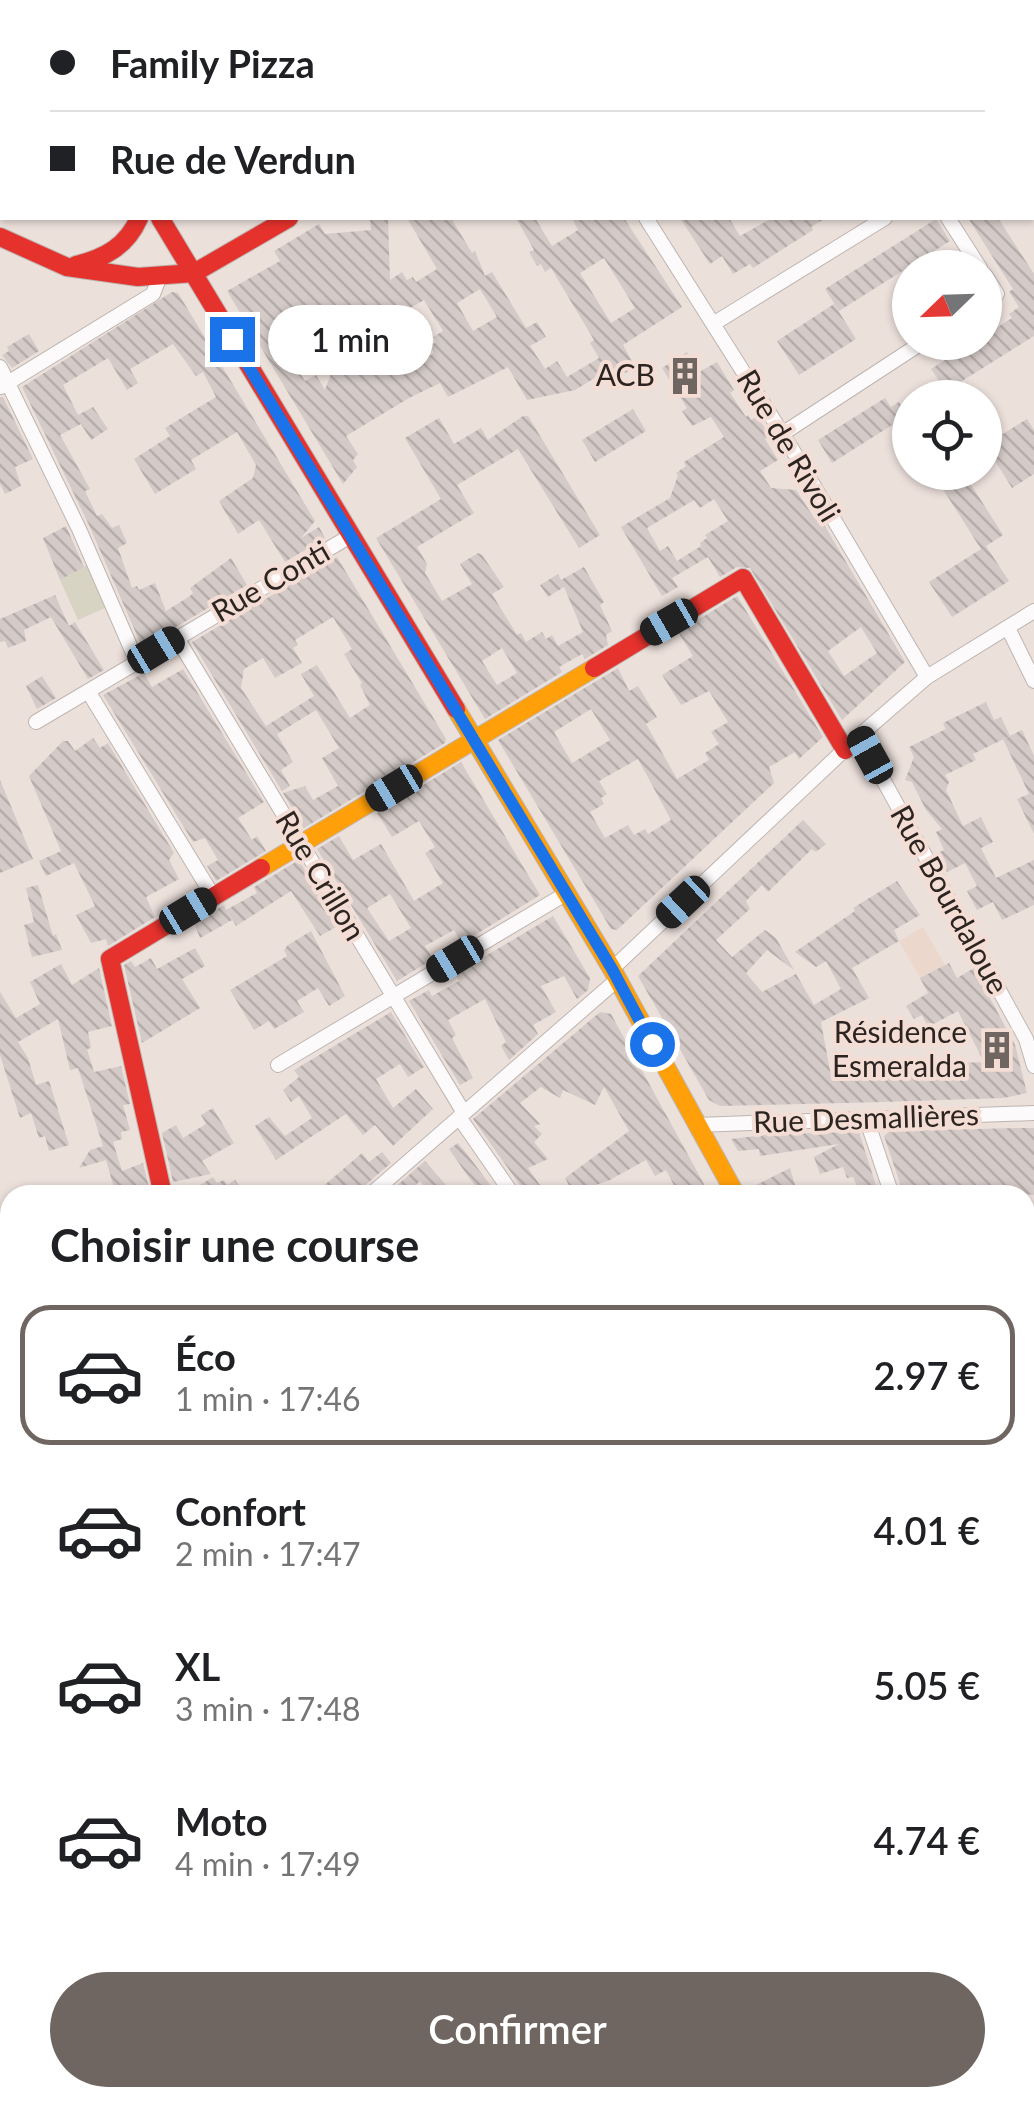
<!DOCTYPE html>
<html lang="fr">
<head>
<meta charset="utf-8">
<style>
	:root { --surface:#fff; --page:#f6f6f6; --text:#202124; --muted:#757577; --line:#e0e0e0; --accent:#6f6661 }
	body { margin:0; font-family:Lato,sans-serif; background:var(--page); color:var(--text); height:100vh; display:flex; flex-direction:column; font-size:38px; white-space:nowrap }
	* { box-sizing:border-box; margin:0 }
	p { font-size:32px; color:var(--muted) }
	.icon { flex:none; width:55px; height:55px; fill:none; stroke:currentColor; stroke-width:2; stroke-linecap:round; stroke-linejoin:round }
	.map { position:relative; flex:1; overflow:hidden }
	.drawer { position:absolute; left:0px; top:1185px; width:1035px; height:922px; display:flex; flex-direction:column; background:var(--surface); border-radius:30px 30px 0 0; box-shadow:0 2px 8px #0004 }
	.drawer>* { flex:none }
	.guide { position:absolute; left:0px; top:0px; width:1035px; height:220px; box-shadow:0 2px 8px #0004; display:grid; align-content:center; height:220px; padding:0 50px; background:var(--surface) }
	.needle { width:65px; rotate:247deg }
	.tools { position:absolute; left:892px; top:250px; display:grid; gap:20px }
	.tools a { display:grid; place-items:center; width:110px; height:110px; border-radius:50%; background:var(--surface); box-shadow:0 2px 8px #0004; font-size:50px }
	.end { position:absolute; width:45px; height:45px; margin:-22px; border:12px solid #1a73e8; background:#fff; box-shadow:0 0 0 5px #fff }
	.from { border-radius:50% }
	.bubble { position:absolute; height:70px; border-radius:35px; background:var(--surface); box-shadow:0 2px 8px #0004; font-size:32px; font-weight:600; line-height:70px; text-align:center }
	.car { position:absolute; width:30px; height:60px; margin:-30px -15px; border-radius:12px; box-shadow:0 0 8px 2px #0007; background:linear-gradient(#222 24%,#8ab4d8 0 40%,#222 0 76%,#8ab4d8 0 86%,#222 0) }
	.guide b { display:flex; align-items:center; gap:35px; height:95px; font-size:38px }
	.guide b+b { border-top:2px solid var(--line) }
	.guide i { width:25px; height:25px; background:var(--text) }
	ul { padding:0; list-style:none }
	li { display:flex; align-items:center; gap:30px; height:140px; margin:0 20px 15px; padding:0 30px; border:5px solid transparent; border-radius:30px }
	li div { flex:1 }
	li b { display:block; font-size:38px }
	li em { font-style:normal; font-weight:600 }
	li.selected { border-color:var(--accent) }
	li>.icon { width:90px; height:90px; stroke-width:1.5 }
	h2 { padding:0 50px; font-size:45px; line-height:120px }
	.primary-button { display:flex; gap:20px; margin-top:auto; padding:20px 50px }
	.primary-button a { flex:1; height:115px; border-radius:60px; background:var(--accent); color:#fff; font-size:40px; font-weight:600; line-height:115px; text-align:center }
	.map>svg:first-child { display:block }
	.built { fill:#ecd7cd }
	.pitch { fill:#d8d4c3 }
	.building { fill:url(#building-back-hatch); fill-rule:evenodd }
	.lines { fill:none; stroke-linecap:round; stroke-linejoin:round }
	.street-tunnel { stroke:#c5bab6; stroke-width:14; stroke-dasharray:14 7; stroke-linecap:butt }
	.street-casing { stroke:#beb5b1; stroke-width:16 }
	.fast-casing { stroke:#beb5b1; stroke-width:20 }
	.slow-casing { stroke:#beb5b1; stroke-width:20 }
	.jam-casing { stroke:#beb5b1; stroke-width:20 }
	.street { stroke:#fcfafa; stroke-width:14 }
	.fast { stroke:#30b455; stroke-width:18 }
	.slow { stroke:#ff9f0a; stroke-width:18 }
	.jam { stroke:#e5322d; stroke-width:18 }
	.rail { stroke:#bcb9b8; stroke-width:5 }
	.route { stroke:#1a73e8; stroke-width:12 }
	.labels { text-anchor:middle; stroke-width:8; stroke-linejoin:round; paint-order:stroke }
	.poi-label { font-size:30px; fill:#2b2420; stroke:#f3ddd4; text-anchor:end }
	.street-label { font-size:30px; fill:#2b2420; stroke:#f3ddd4 }
</style>
</head>
<body>
<div class="map">
<svg width="1034" height="2107" viewBox="0 0 1034 2107">
	<defs>
		<pattern id="building-back-hatch" width="6" height="6" patternUnits="userSpaceOnUse" patternTransform="scale(2.5)"><rect width="6" height="6" fill="#d4cac7"/><path d="M-1 5l2 2M0 0l6 6M5-1l2 2" fill="none" stroke="#b6adab"/></pattern>
	</defs>
	<rect width="100%" height="100%" fill="#ece0db"/>
	<path class="built" d="M923,927L945,965L920,978L899,941Z"/>
	<path class="pitch" d="M87,565L105,608L78,620L60,580Z"/>
	<path class="building" d="M370,218H388L390,280L402,272L407,280L413,277L416,282L437,269L407,218H451L472,253L475,251L485,276L492,272L526,328L537,322L546,337L530,346L545,369L557,361L567,377L599,358L590,343L594,340L551,268L545,272L541,264L537,266L529,252L534,250L516,218H535L552,246L578,230L572,218H624L682,307L623,345L635,367L617,378L611,368L575,390L527,400L508,367L448,397L440,383L409,398L346,436L358,454L353,460L357,467L343,484L227,291L280,261L274,251L319,224L325,234L371,230ZM604,258L635,308L611,323L580,273ZM480,289L497,317L473,331L457,303ZM424,300L443,331L433,337L436,342L430,346L434,353L410,368L394,342L355,364L348,352L336,360L325,390L316,375L305,381L291,359L300,354L301,343L309,344L347,320L355,335L376,324L382,335L398,326L393,318Z
		M680,218H729L740,236L772,218H826L811,227L813,230L753,268L750,264L733,274L722,256L710,264Z
		M968,218H998L1034,274V336L946,391L931,369L973,342H985V335L1012,318L1009,314L1019,307L1009,292L1013,289Z
		M936,219L950,241L839,311L825,289Z
		M172,292L178,293L315,521L301,538L319,527L325,538L285,562L259,520L238,534L219,501L253,478L256,465L237,432L191,460L196,469L155,494L134,459L170,436L165,428L216,397L203,372L196,376L173,344L130,369L138,383L127,390L108,358L63,385L78,415L93,407L108,429L91,440L81,424L60,435L90,489L85,491L97,516L102,514L112,528L119,525L127,543L118,548L132,588L137,586L139,590L155,583L166,611L190,596L193,593L190,588L231,558L247,585L142,647L89,525L22,387Z
		M834,304L856,339L799,375L777,341Z
		M29,334L39,351L12,368L2,355L9,351L7,347Z
		M687,352L699,372L717,362L734,390L730,393L746,417L748,415L751,420L757,416L770,436L765,439L778,460L760,471L771,488L796,490L815,519L819,516L905,662L842,720L750,568L737,567L720,577L708,557L672,578L678,587L662,596L621,527L670,498L678,475L676,473L686,466L684,462L724,437L711,417L692,426L682,411L687,408L662,368ZM714,499L728,521L705,535L707,538L700,543L701,546L677,561L668,546L660,551L647,528L694,500L700,508ZM861,627L877,653L844,676L828,651Z
		M0,397H3L33,459L15,467L21,486L5,494L0,484Z
		M885,398L891,407L899,402L903,409L910,405V437L900,420L832,463L818,440Z
		M633,409L646,431L595,462L582,440Z
		M523,416H528L600,535L579,548L518,449L457,485L474,513L417,547L427,564L425,573L442,601L472,584L460,564L478,553L482,555L504,587L492,594L517,635L521,633L526,642L542,632L546,639L552,635L558,646L583,632L564,587L548,597L540,585L558,574L561,580L584,567L604,602L600,605L612,631L606,635L608,645L585,659L582,654L559,667L562,672L485,719L376,538L441,499L405,438L439,418L454,444L481,428L488,440ZM502,648L517,673L497,685L482,661Z
		M1027,419L1034,430V474L1012,488L985,445Z
		M932,472H963L1003,535L986,546L1009,581L952,617L929,582L981,549Z
		M66,526L84,567L60,580L43,538Z
		M337,557L446,739L445,743L304,828L283,793L305,786L313,800L338,786L322,758L339,748L316,710L277,734L293,762L281,770L290,786L282,791L192,642ZM333,617L352,649L344,654L362,683L360,685L370,705L350,718L317,665L301,674L314,696L266,726L241,688L244,669L263,658L275,678L302,663L293,648L298,645L295,640Z
		M55,595L69,626L75,622L104,670L88,679L51,617L24,630L26,641L8,648L5,641L0,642V619Z
		M737,596L823,737L799,759L795,752L769,767L774,783L617,930L611,929L498,740L618,668L629,691L638,686L657,717L646,724L677,779L709,760L705,753L719,744L711,732L728,722L709,691L681,705L662,675L693,656L678,632ZM591,709L610,740L572,763L554,732ZM638,759L671,820L648,834L645,829L634,835L628,825L605,838L590,812L604,804L601,798L607,794L599,781Z
		M183,669L264,802L238,818L252,840L257,836L266,851L216,881L207,866L218,860L205,838L193,842L103,695L144,673L152,687Z
		M42,676L56,698L37,709L26,686Z
		M986,702L994,720L1001,717L1010,736L973,754L976,760L945,775L949,782L946,790L963,826L981,817L993,842L981,848L996,878L1034,860V905L1002,920L993,902L977,910L967,891L977,886L965,863L947,872L938,853L944,850L936,832L942,829L926,810L912,782L905,780L914,757L909,747L946,729L943,723Z
		M1022,730L1034,756V834L1017,799L1029,794L1003,739Z
		M93,738L100,748L108,743L174,853L169,860L179,879L146,897L155,917L108,946L106,939L91,943L76,915L95,906L74,863L46,876L39,861L61,851L29,776L63,741H68L75,751Z
		M461,762L540,895L462,943L454,930L425,946L433,959L397,981L317,849L339,836L353,860L381,844L414,901L443,883L425,853L435,847L419,821L392,837L377,813ZM390,894L411,928L389,941L367,908Z
		M0,780L33,859L0,873Z
		M803,820L826,844L816,852L812,849L768,892L762,885L746,901L750,909L716,940L732,957L765,930L776,938L794,970L767,950L746,973L762,992L796,974L814,1005L841,989L826,961L816,967L795,952L855,911L853,908L897,881L920,915L894,930L899,941L852,968L869,998L821,1022L832,1081L870,1080V1072H881V1066L984,1062L958,1011L928,1027L922,1015L914,1019L906,1006L928,993L920,978L949,963L957,978L974,968L1015,1045L1027,1093L1003,1098L882,1102L720,1106L709,1100L638,976Z
		M299,860L338,926L320,936L291,891L236,926L227,911L232,920L200,938L194,923L224,905L226,910L257,893L254,887Z
		M38,885L53,936L56,934L62,950L32,957L24,925L34,922L26,888Z
		M553,916L590,978L588,990L577,999L564,976L541,986L556,1012L533,1025L538,1034L509,1060L501,1046L506,1042L485,999L448,1020L456,1035L452,1038L473,1078L460,1085L409,1001L429,990L432,996L459,981L455,974Z
		M311,931L345,996L329,1006L318,988L297,1001L304,1012L274,1029L269,1021L254,1030L230,990L287,956L284,950L288,945Z
		M195,948L205,966L182,979L200,1008L142,1043L124,965L131,961L135,967L151,958L157,969Z
		M61,964L72,985L99,968L112,1026L88,1032L91,1048L87,1049L94,1072L121,1066L130,1104L123,1105L130,1130L121,1132L122,1139L113,1142L122,1171L143,1163L149,1188L116,1195L106,1160L79,1168L90,1150L103,1146L78,1068L70,1070L58,1019L18,1042L28,1058L36,1085L49,1081L69,1145L49,1151L45,1136L39,1138L31,1113L20,1118L0,1055V992L16,1018L40,1004L30,982Z
		M391,1012L424,1067L408,1077L400,1064L376,1079L393,1108L416,1089L433,1109L393,1146L375,1125L363,1135L346,1114L276,1160L255,1126L269,1117L285,1136L312,1118L299,1096L291,1102L283,1090L299,1077L294,1070Z
		M600,1012L611,1014L710,1195H687L684,1189L678,1193L666,1170L655,1176L646,1160L610,1180L573,1193L565,1178L629,1131L604,1087L595,1105L563,1090L560,1098L541,1087L520,1103L540,1124L534,1126L542,1134L534,1142L548,1159L528,1168L547,1195H527L473,1119Z
		M213,1108L234,1143L202,1161L211,1174L173,1182L162,1133L176,1125L183,1138L206,1124L201,1115Z
		M1018,1128H1034V1195L1008,1192L904,1195L884,1136L890,1131Z
		M859,1132L879,1195H861L853,1177L847,1178L843,1167L820,1174L814,1157L839,1144L760,1156L759,1149L738,1151L731,1139L773,1134Z
		M458,1143L467,1154L498,1195H482L465,1172L449,1149Z
		M382,1152L391,1163L363,1187L360,1195H326L321,1188L362,1153L369,1162Z
		M425,1161L446,1185L432,1195L420,1181L405,1195H386Z
		M790,1168L798,1195H762L756,1185Z
		M213,1177L217,1183L224,1180L227,1185L235,1180L246,1195H184Z"/>
	<g class="lines">
		<path class="street-tunnel" d="M740,0L742,2"/>
		<g class="street-casing">
			<path id="street" d="M476,0L478,2
				M97,2L101,0
				M0,85L2,83
				M646,218L792,449L927,677
				M948,218L980,268
				M985,275L997,294L985,303
				M713,324L885,218
				M0,367L79,529L137,662
				M1,387L153,294L160,276
				M782,434L923,342
				M1008,628L1034,681
				M177,638L464,1113
				M88,691L213,896
				M36,722L352,535
				M859,736L1026,1039L1034,1066
				M612,969L859,736L927,677L1034,611
				M278,1065L567,893
				M459,1117L513,1195
				M866,1118L892,1195
				M697,1125L1034,1113
				M370,1195L618,979
				M1025,1530L1034,1546
				M1025,1563L1034,1558
				M0,1891L10,1892
				M1025,1981L1034,1976
				M516,2098L520,2107
				M731,2098L737,2107
				M800,2107L817,2098"/>
		</g>
		<g class="fast-casing">
			<path id="fast" d="M1032,161L1034,164
				M1032,191L1034,194
				M1025,1713L1034,1729
				M45,2098L50,2107"/>
		</g>
		<g class="slow-casing">
			<path id="slow" d="M30,0L31,2
				M895,0L897,2
				M654,2L659,0
				M456,709L612,969L736,1195
				M261,868L594,668"/>
		</g>
		<g class="jam-casing">
			<path id="jam" d="M160,218L456,709
				M0,237L67,267L138,277L194,273L289,218
				M76,265C105,258 127,246 139,218
				M594,668L743,578L845,750
				M163,1195L110,959L261,868
				M0,2016L10,2035"/>
		</g>
		<use href="#street" class="street"/>
		<use href="#fast" class="fast"/>
		<use href="#slow" class="slow"/>
		<use href="#jam" class="jam"/>
		<path class="rail" d="M970,0L972,2
			M997,0L999,2
			M1032,44L1034,46
			M1032,64L1034,66"/>
	</g>
	<g class="lines">
		<path class="route" d="M232,339L612,969L652,1044"/>
	</g>
	<defs>
		<g id="building-bare" transform="scale(3)"><path d="M-4-6H4V6H1V3H-1V6H-4ZM-2.5-4.3h1.7v1.8h-1.7ZM.8-4.3h1.7v1.8H.8ZM-2.5-1h1.7V.8h-1.7ZM.8-1h1.7V.8H.8Z" fill="#6f6661" stroke="#f3ddd4" stroke-width="2.5" paint-order="stroke"/></g>
	</defs>
	<g fill-rule="evenodd">
		<use href="#building-bare" x="685" y="376"/>
		<use href="#building-bare" x="997" y="1050"/>
	</g>
	<g class="labels">
		<g class="poi-label">
			<text x="655" y="386">ACB</text>
			<text x="967" y="1043">Résidence<tspan x="967" dy="34">Esmeralda</tspan></text>
		</g>
		<g class="street-label">
			<text transform="translate(788 446) rotate(59)" y="10">Rue de Rivoli</text>
			<text transform="translate(271 582) rotate(-30)" y="10">Rue Conti</text>
			<text transform="translate(320 876) rotate(59)" y="10">Rue Crillon</text>
			<text transform="translate(949 900) rotate(61)" y="10">Rue Bourdaloue</text>
			<text transform="translate(866 1119) rotate(-2)" y="10">Rue Desmallières</text>
		</g>
	</g>
</svg>
<div class="tools">
<a><svg class="needle" viewBox="-14 -14 28 28"><path d="M0-13l5 13h-10z" fill="#e53935"/><path d="M0 13l5-13h-10z" fill="#757577"/></svg></a>
<a><svg class="icon" aria-label="locate" viewBox="0 0 24 24"><circle cx="12" cy="12" r="6"/><path d="M12 2v4M12 18v4M2 12h4M18 12h4"/></svg></a>
</div>
<i class="end from" style="left:652px;top:1044px"></i>
<i class="end" style="left:232px;top:339px"></i>
<div class="bubble" style="left:268px;top:305px;width:165px">1 min</div>
<i class="car" style="left:669px;top:622px;rotate:240deg"></i>
<i class="car" style="left:156px;top:650px;rotate:59deg"></i>
<i class="car" style="left:870px;top:755px;rotate:331deg"></i>
<i class="car" style="left:394px;top:788px;rotate:239deg"></i>
<i class="car" style="left:683px;top:902px;rotate:227deg"></i>
<i class="car" style="left:188px;top:911px;rotate:59deg"></i>
<i class="car" style="left:455px;top:959px;rotate:239deg"></i>
<div class="guide">
<b><i class="from"></i>Family Pizza</b>
<b><i></i>Rue de Verdun</b>
</div>
<section class="drawer">
<h2>Choisir une course</h2>
<ul>
<li class="selected"><svg class="icon" aria-label="car" viewBox="0 0 24 24"><path d="M5 17H2v-5l4-1 3-4h7l3 4 3 1v5h-3M9 17h6M6 11h13"/><circle cx="7" cy="17" r="2"/><circle cx="17" cy="17" r="2"/></svg><div><b>Éco</b><p>1 min · 17:46</p></div><em>2.97 €</em></li>
<li><svg class="icon" aria-label="car" viewBox="0 0 24 24"><path d="M5 17H2v-5l4-1 3-4h7l3 4 3 1v5h-3M9 17h6M6 11h13"/><circle cx="7" cy="17" r="2"/><circle cx="17" cy="17" r="2"/></svg><div><b>Confort</b><p>2 min · 17:47</p></div><em>4.01 €</em></li>
<li><svg class="icon" aria-label="car" viewBox="0 0 24 24"><path d="M5 17H2v-5l4-1 3-4h7l3 4 3 1v5h-3M9 17h6M6 11h13"/><circle cx="7" cy="17" r="2"/><circle cx="17" cy="17" r="2"/></svg><div><b>XL</b><p>3 min · 17:48</p></div><em>5.05 €</em></li>
<li><svg class="icon" aria-label="car" viewBox="0 0 24 24"><path d="M5 17H2v-5l4-1 3-4h7l3 4 3 1v5h-3M9 17h6M6 11h13"/><circle cx="7" cy="17" r="2"/><circle cx="17" cy="17" r="2"/></svg><div><b>Moto</b><p>4 min · 17:49</p></div><em>4.74 €</em></li>
</ul>
<div class="primary-button"><a>Confirmer</a></div>
</section>
</div>
</body>
</html>
